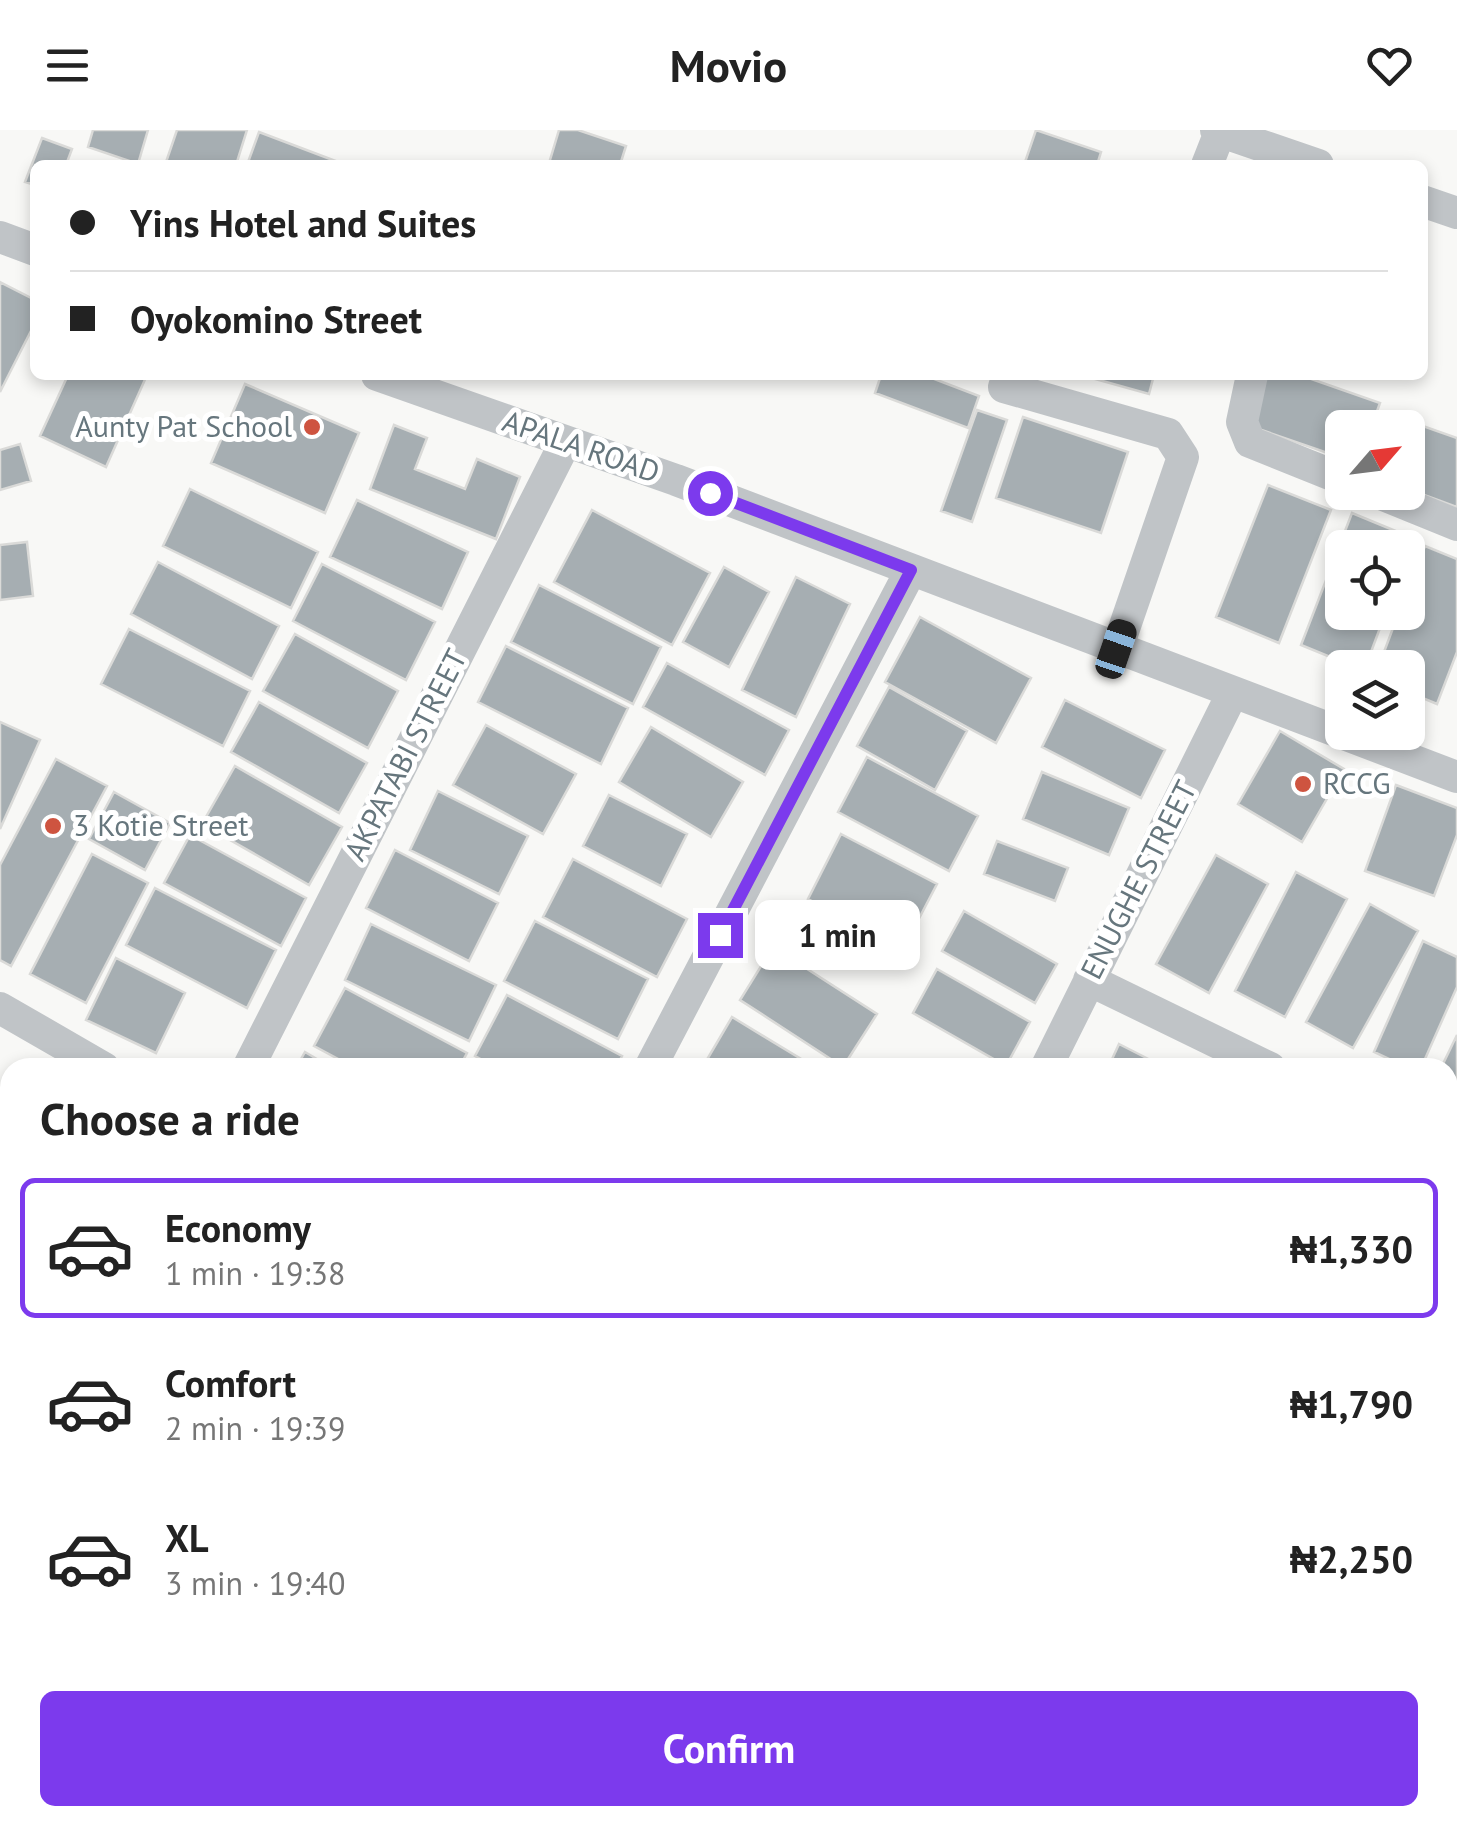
<!DOCTYPE html>
<html lang="en">
<head>
<meta charset="utf-8">
<style>
	:root { --surface:#fff; --page:#f6f6f6; --text:#222; --muted:#767676; --line:#e0e0e0; --accent:#7c3aed }
	body { margin:0; font-family:"PT Sans",sans-serif; background:var(--page); color:var(--text); height:100vh; display:flex; flex-direction:column; font-size:38px; white-space:nowrap }
	* { box-sizing:border-box; margin:0 }
	p { font-size:32px; color:var(--muted) }
	.icon { flex:none; width:55px; height:55px; fill:none; stroke:currentColor; stroke-width:2; stroke-linecap:round; stroke-linejoin:round }
	.map { position:relative; flex:1; overflow:hidden }
	.drawer { position:absolute; left:0px; top:928px; width:1458px; height:768px; display:flex; flex-direction:column; background:var(--surface); border-radius:30px 30px 0 0; box-shadow:0 5px 15px #0003 }
	.drawer>* { flex:none }
	.hud { position:absolute; left:30px; top:30px; width:1398px; height:220px; border-radius:15px; box-shadow:0 5px 15px #0003; display:grid; align-content:center; height:220px; padding:0 40px; background:var(--surface) }
	.needle { width:65px; rotate:62deg }
	.tools { position:absolute; left:1325px; top:280px; display:grid; gap:20px }
	.tools a { display:grid; place-items:center; width:100px; height:100px; border-radius:15px; background:var(--surface); box-shadow:0 5px 15px #0003; font-size:50px }
	.end { position:absolute; width:45px; height:45px; margin:-22px; border:12px solid #7c3aed; background:#fff; box-shadow:0 0 0 5px #fff }
	.from { border-radius:50% }
	.bubble { position:absolute; height:70px; border-radius:15px; background:var(--surface); box-shadow:0 5px 15px #0003; font-size:32px; font-weight:700; line-height:70px; text-align:center }
	.car { position:absolute; width:30px; height:60px; margin:-30px -15px; border-radius:12px; box-shadow:0 0 8px 2px #0007; background:linear-gradient(#222 24%,#8ab4d8 0 40%,#222 0 76%,#8ab4d8 0 86%,#222 0) }
	.hud b { display:flex; align-items:center; gap:35px; height:95px; font-size:38px }
	.hud b+b { border-top:2px solid var(--line) }
	.hud i { width:25px; height:25px; background:var(--text) }
	ul { padding:0; list-style:none }
	li { display:flex; align-items:center; gap:30px; height:140px; margin:0 20px 15px; padding:0 20px; border:5px solid transparent; border-radius:15px }
	li div { flex:1 }
	li b { display:block; font-size:38px }
	li em { font-style:normal; font-weight:700 }
	li.on { border-color:var(--accent) }
	li>.icon { width:90px; height:90px; stroke-width:1.5 }
	h2 { padding:0 40px; font-size:45px; line-height:120px }
	.primary-button { display:flex; gap:20px; margin-top:auto; padding:20px 40px }
	.primary-button a { flex:1; height:115px; border-radius:15px; background:var(--accent); color:#fff; font-size:40px; font-weight:700; line-height:115px; text-align:center }
	header { display:flex; justify-content:space-between; align-items:center; height:130px; padding:0 40px; background:var(--surface); font-size:45px; font-weight:700 }
	.map>svg:first-child { display:block }
	.building { fill:#a6aeb2; stroke:#dadad8; stroke-width:2.5 }
	.lines { fill:none; stroke-linecap:round; stroke-linejoin:round }
	.service { stroke:#c0c4c7; stroke-width:18 }
	.minor { stroke:#c0c4c7; stroke-width:32 }
	.route { stroke:#7c3aed; stroke-width:12 }
	.poi-dot { fill:#ce5440; stroke:#fff; stroke-width:4 }
	.labels { text-anchor:middle; stroke-width:10; stroke-linejoin:round; paint-order:stroke }
	.poi-label { font-size:30px; fill:#66767d; stroke:#fff; text-anchor:start }
	.street-label { font-size:30px; fill:#66767d; stroke:#fff }
</style>
</head>
<body>
<header><svg class="icon" aria-label="menu" viewBox="0 0 24 24"><path d="M4 6h16M4 12h16M4 18h16"/></svg>Movio<svg class="icon" aria-label="heart" viewBox="0 0 24 24"><path d="M12 20l-8-8c-3-5 5-10 8-4 3-6 11-1 8 4z"/></svg></header>
<div class="map">
<svg width="1457" height="1694" viewBox="0 0 1457 1694">
	<rect width="100%" height="100%" fill="#f8f8f6"/>
	<path class="building" d="M93,0H148L138,34L88,17Z
		M177,0H247L236,35H165Z
		M559,0H578L626,16L620,35H564L550,30Z
		M1036,0L1101,22L1097,35H1024Z
		M259,2L346,35H247Z
		M42,8L72,19L66,35H35V55L25,52Z
		M0,152L35,170V193L0,262Z
		M68,245H147L106,337L40,306Z
		M881,245H924L979,266L968,298L875,263Z
		M1081,245H1154L1149,264Z
		M1265,245H1300L1380,273L1371,298H1342V328L1247,295Z
		M245,254L359,303L325,383L211,333Z
		M977,280L1007,290L972,392L941,381Z
		M1023,287L1128,322L1101,403L996,368Z
		M1403,289L1457,308V377L1408,359V298H1400Z
		M394,295L427,308L415,339L465,359L477,329L520,347L496,409L370,359Z
		M20,314L31,351L0,360V320Z
		M1268,355L1331,380L1279,513L1216,487Z
		M190,359L318,422L291,478L163,416Z
		M357,370L468,422L442,479L330,427Z
		M592,380L710,443L672,515L554,452Z
		M1352,383L1415,409L1408,429V418H1342V482H1386L1365,538H1357L1301,515Z
		M27,412L33,466L0,470V415Z
		M1425,416L1457,429V522L1437,574L1408,562V538H1378L1399,482H1408V461Z
		M158,432L279,496L252,549L131,484Z
		M322,434L435,492L406,550L293,491Z
		M724,437L769,462L729,537L683,512Z
		M796,447L850,474L796,587L742,560Z
		M539,455L661,517L633,574L511,512Z
		M920,487L1031,548L996,613L885,552Z
		M129,499L250,561L223,616L101,554Z
		M295,504L398,561L368,618L263,561Z
		M506,516L628,578L601,634L478,572Z
		M667,533L789,600L765,645L643,577Z
		M889,557L967,601L935,660L857,616Z
		M1065,570L1165,620L1141,668L1042,617Z
		M259,572L367,633L339,683L231,622Z
		M0,592L40,610L0,699Z
		M486,595L576,644L543,704L453,655Z
		M651,597L743,652L711,707L619,652Z
		M1280,601L1344,639L1302,712L1238,674Z
		M867,627L978,686L949,741L838,682Z
		M56,629L107,656L11,836L0,830V735Z
		M235,636L342,697L309,755L202,694Z
		M1042,642L1129,678L1109,725L1023,689Z
		M1396,655L1457,678V705L1434,766L1365,741Z
		M438,661L528,706L499,764L410,720Z
		M114,662L170,693L145,740L89,709Z
		M609,665L687,704L661,756L583,716Z
		M841,704L937,754L903,819L808,769Z
		M190,705L306,768L281,816L164,753Z
		M997,711L1068,738L1055,771L984,744Z
		M395,720L498,773L469,831L366,778Z
		M92,724L148,753L86,873L30,844Z
		M1216,725L1268,754L1209,863L1156,834Z
		M573,729L687,789L657,847L543,787Z
		M1296,742L1347,769L1285,887L1235,861Z
		M155,758L276,820L247,878L126,815Z
		M1370,774L1418,801L1353,918L1306,892Z
		M964,781L1057,834L1035,873L942,821Z
		M535,791L648,849L618,909L504,851Z
		M371,794L496,855L469,911L345,850Z
		M1423,811L1457,827V857L1421,938H1408L1374,922Z
		M773,817L877,884L843,937L740,870Z
		M116,828L185,863L156,923L86,890Z
		M937,839L1030,892L1006,936L913,883Z
		M345,858L467,923L459,938H355L314,916Z
		M507,865L622,926L616,938H497L475,926Z
		M732,887L816,938H702Z
		M1457,905V974L1448,969V938H1441Z
		M1119,914L1166,938H1108Z
		M305,922L332,938H296Z
		M10,965V1072L0,1068V986Z
		M1451,1080L1457,1083V1207L1454,1213L1448,1210V1086Z
		M0,1139L10,1144V1265L0,1284Z
		M1454,1229L1457,1231V1365L1449,1380L1448,1241Z
		M10,1385V1410L0,1404Z
		M1448,1468L1457,1473V1550L1448,1545Z
		M0,1518L10,1524V1554L0,1549Z
		M10,1625V1685H36L32,1694H0V1646Z
		M76,1685H195L211,1694H71Z
		M384,1685H459L455,1694H401Z
		M526,1685H643L639,1694H546Z
		M727,1685H795L791,1694H728L724,1692Z
		M805,1685H871L866,1694H800Z
		M881,1685H950L946,1694H877Z
		M966,1685H1041L1036,1694H962Z
		M1069,1685H1206L1218,1692L1065,1694Z
		M1259,1685H1391L1387,1694H1255Z"/>
	<g class="lines">
		<path class="service" d="M0,1366L10,1347
			M0,1486L10,1493
			M294,1685L312,1694"/>
		<path class="minor" d="M1216,0L1318,35
			M1207,35L1220,2
			M1422,71L1457,83
			M0,107L35,120
			M377,245L676,350L1457,647
			M1008,245L1004,257L1168,304L1183,327L1117,519
			M1252,245L1242,292L1250,312L1342,349
			M1376,362L1457,395
			M1089,850L1270,938
			M0,878L104,938
			M248,938L565,313
			M650,938L911,440
			M1046,938L1232,564
			M1448,1023L1457,1027
			M0,1110L10,1115
			M1448,1426L1457,1431
			M1448,1663L1457,1645
			M676,1694L681,1685
			M1431,1694L1436,1685"/>
	</g>
	<g class="lines">
		<path class="route" d="M710,363L911,440L720,805"/>
	</g>
	<g class="poi-dot">
		<circle cx="312" cy="297" r="10"/>
		<circle cx="1303" cy="654" r="10"/>
		<circle cx="53" cy="696" r="10"/>
	</g>
	<g class="labels">
		<g class="poi-label">
			<text x="292" y="307" text-anchor="end">Aunty Pat School</text>
			<text x="1323" y="664">RCCG</text>
			<text x="73" y="706">3 Kotie Street</text>
		</g>
		<g class="street-label">
			<text transform="translate(581 317) rotate(19)" y="10">APALA ROAD</text>
			<text transform="translate(406 625) rotate(-63)" y="10">AKPATABI STREET</text>
			<text transform="translate(1139 750) rotate(-63)" y="10">ENUGHE STREET</text>
		</g>
	</g>
</svg>
<div class="tools">
<a><svg class="needle" viewBox="-14 -14 28 28"><path d="M0-13l5 13h-10z" fill="#e53935"/><path d="M0 13l5-13h-10z" fill="#767676"/></svg></a>
<a><svg class="icon" aria-label="locate" viewBox="0 0 24 24"><circle cx="12" cy="12" r="6"/><path d="M12 2v4M12 18v4M2 12h4M18 12h4"/></svg></a>
<a><svg class="icon" aria-label="layers" viewBox="0 0 24 24"><path d="M12 4l9 5-9 5-9-5zM3 14l9 5 9-5"/></svg></a>
</div>
<i class="end from" style="left:710px;top:363px"></i>
<i class="end" style="left:720px;top:805px"></i>
<div class="bubble" style="left:755px;top:770px;width:165px">1 min</div>
<i class="car" style="left:1116px;top:519px;rotate:19deg"></i>
<div class="hud">
<b><i class="from"></i>Yins Hotel and Suites</b>
<b><i></i>Oyokomino Street</b>
</div>
<section class="drawer">
<h2>Choose a ride</h2>
<ul>
<li class="on"><svg class="icon" aria-label="car" viewBox="0 0 24 24"><path d="M5 17H2v-5l4-1 3-4h7l3 4 3 1v5h-3M9 17h6M6 11h13"/><circle cx="7" cy="17" r="2"/><circle cx="17" cy="17" r="2"/></svg><div><b>Economy</b><p>1 min · 19:38</p></div><em>₦1,330</em></li>
<li><svg class="icon" aria-label="car" viewBox="0 0 24 24"><path d="M5 17H2v-5l4-1 3-4h7l3 4 3 1v5h-3M9 17h6M6 11h13"/><circle cx="7" cy="17" r="2"/><circle cx="17" cy="17" r="2"/></svg><div><b>Comfort</b><p>2 min · 19:39</p></div><em>₦1,790</em></li>
<li><svg class="icon" aria-label="car" viewBox="0 0 24 24"><path d="M5 17H2v-5l4-1 3-4h7l3 4 3 1v5h-3M9 17h6M6 11h13"/><circle cx="7" cy="17" r="2"/><circle cx="17" cy="17" r="2"/></svg><div><b>XL</b><p>3 min · 19:40</p></div><em>₦2,250</em></li>
</ul>
<div class="primary-button"><a>Confirm</a></div>
</section>
</div>
</body>
</html>
